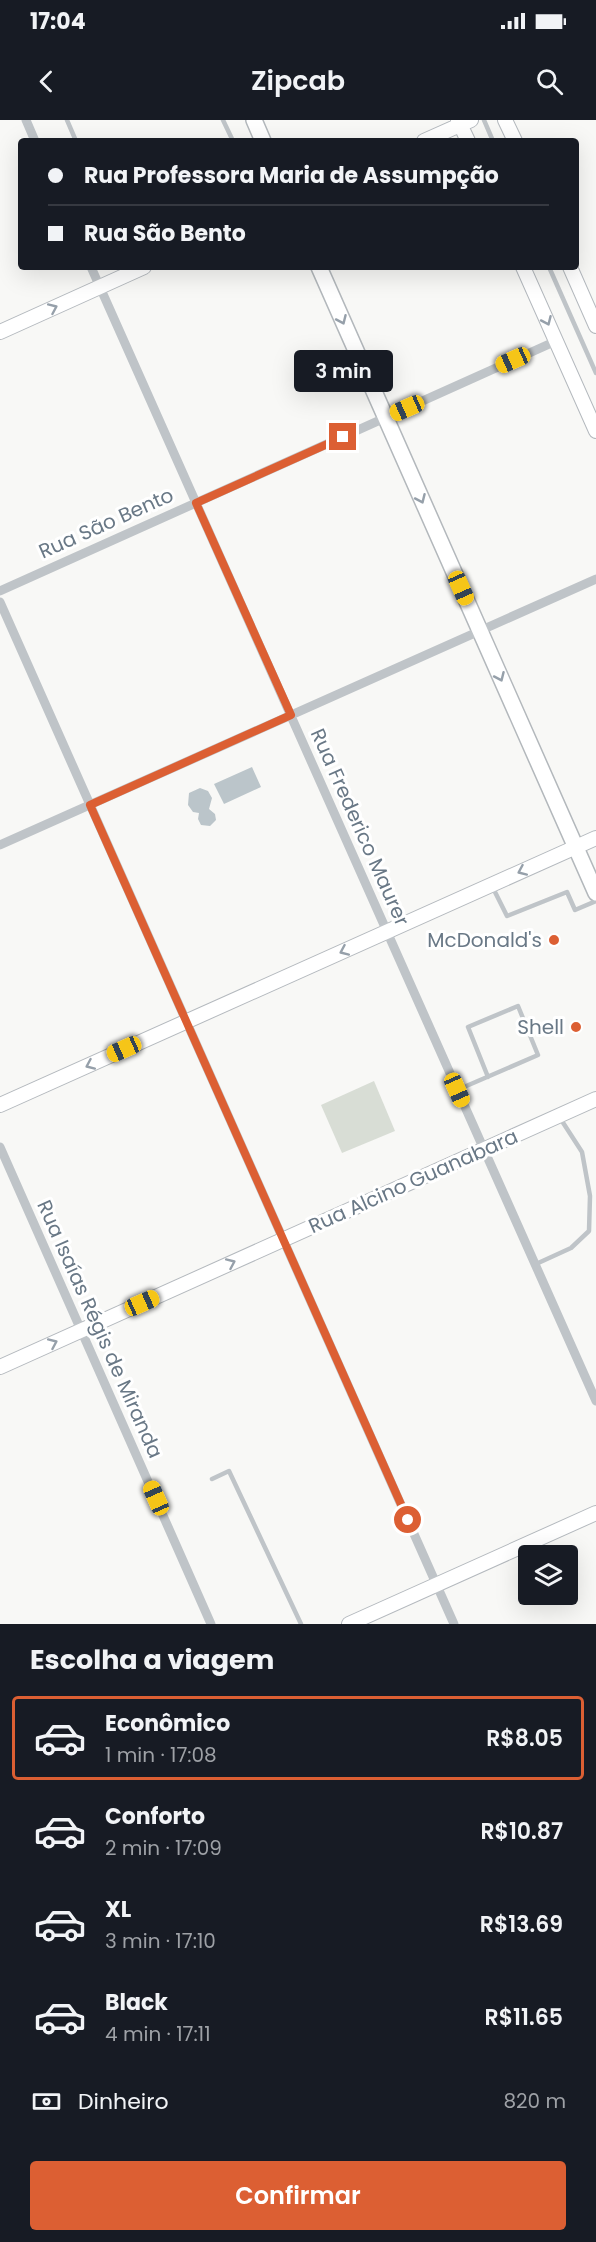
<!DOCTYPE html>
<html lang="pt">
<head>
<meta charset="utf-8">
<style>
	:root { --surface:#171b24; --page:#242831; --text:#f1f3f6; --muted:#9ea1a6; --line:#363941; --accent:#dc5f33 }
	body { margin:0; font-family:Poppins,sans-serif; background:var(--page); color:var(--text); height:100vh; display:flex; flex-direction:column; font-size:22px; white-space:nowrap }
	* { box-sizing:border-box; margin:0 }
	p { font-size:20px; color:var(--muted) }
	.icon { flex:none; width:33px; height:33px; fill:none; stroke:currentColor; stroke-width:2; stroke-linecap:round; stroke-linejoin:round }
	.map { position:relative; height:1504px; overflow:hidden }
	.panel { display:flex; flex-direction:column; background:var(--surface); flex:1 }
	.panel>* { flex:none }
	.hud { position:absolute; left:18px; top:18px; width:561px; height:132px; border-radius:6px; box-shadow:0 6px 24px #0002; display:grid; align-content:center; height:132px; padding:0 30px; background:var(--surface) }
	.buttons { position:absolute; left:518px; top:1425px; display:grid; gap:12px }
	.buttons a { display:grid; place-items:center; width:60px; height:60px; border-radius:6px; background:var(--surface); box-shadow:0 6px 24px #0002; font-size:30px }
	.end { position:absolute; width:27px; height:27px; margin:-14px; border:8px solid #dc5f33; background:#fff; box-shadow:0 0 0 3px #fff }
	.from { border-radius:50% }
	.bubble { position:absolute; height:42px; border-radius:6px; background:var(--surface); box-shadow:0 6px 24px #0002; font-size:20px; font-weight:600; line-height:42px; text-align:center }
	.car { position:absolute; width:18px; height:36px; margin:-18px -9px; border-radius:8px; box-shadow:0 0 4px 2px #0007; background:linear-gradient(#f5c518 24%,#345 0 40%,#f5c518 0 76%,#345 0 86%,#f5c518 0) }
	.hud b { display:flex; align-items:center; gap:21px; height:57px; font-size:22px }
	.hud b+b { border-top:2px solid var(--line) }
	.hud i { width:15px; height:15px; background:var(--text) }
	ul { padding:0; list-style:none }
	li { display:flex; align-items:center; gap:18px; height:84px; margin:0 12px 9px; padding:0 18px; border:3px solid transparent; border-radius:6px }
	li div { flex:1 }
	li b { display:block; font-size:22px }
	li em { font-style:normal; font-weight:600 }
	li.selected { border-color:var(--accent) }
	li>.icon { width:54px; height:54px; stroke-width:1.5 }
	h2 { padding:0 30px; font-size:27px; line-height:72px }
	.pay { display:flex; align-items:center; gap:15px; height:66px; padding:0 30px; font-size:22px }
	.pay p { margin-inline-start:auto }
	.cta { display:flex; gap:12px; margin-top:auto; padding:12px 30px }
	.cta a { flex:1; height:69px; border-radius:6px; background:var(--accent); color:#fff; font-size:24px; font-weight:600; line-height:69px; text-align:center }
	.status { display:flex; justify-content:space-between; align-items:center; height:42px; padding:0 30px; background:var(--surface); direction:ltr }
	.status svg { height:16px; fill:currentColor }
	header { display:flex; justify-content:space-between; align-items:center; height:78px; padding:0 30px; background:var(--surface); font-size:27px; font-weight:600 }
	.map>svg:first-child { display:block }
	.green { fill:#d8ddd5 }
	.water { fill:#bbc5ca }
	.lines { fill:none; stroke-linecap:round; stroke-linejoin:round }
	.secondary-casing { stroke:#b4b9be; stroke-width:16 }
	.primary-casing { stroke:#b3b8bc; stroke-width:18 }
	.lane { stroke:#bfc4c8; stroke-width:4.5 }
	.street { stroke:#bfc4c8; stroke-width:9 }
	.secondary { stroke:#fff; stroke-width:14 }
	.primary { stroke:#fff; stroke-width:15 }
	.oneway { stroke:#96a0aa }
	.route { stroke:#dc5f33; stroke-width:8 }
	.poi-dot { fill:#dc5f33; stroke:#fff; stroke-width:2 }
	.labels { text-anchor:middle; stroke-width:6; stroke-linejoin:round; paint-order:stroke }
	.street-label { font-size:20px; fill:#697886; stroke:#fff }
	.poi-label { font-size:20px; fill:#697886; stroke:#fff; text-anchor:end }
</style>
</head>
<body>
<div class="status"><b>17:04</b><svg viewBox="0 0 49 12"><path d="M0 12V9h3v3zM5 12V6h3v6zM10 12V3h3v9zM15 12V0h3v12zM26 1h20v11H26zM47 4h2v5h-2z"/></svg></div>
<header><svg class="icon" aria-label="back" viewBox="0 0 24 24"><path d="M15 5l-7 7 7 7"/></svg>Zipcab<svg class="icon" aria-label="search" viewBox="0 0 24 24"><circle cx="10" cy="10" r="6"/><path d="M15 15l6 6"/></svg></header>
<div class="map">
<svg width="596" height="1504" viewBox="0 0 596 1504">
	<rect width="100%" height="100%" fill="#f8f8f6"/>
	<path class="green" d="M374,961L395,1011L342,1033L321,985Z"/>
	<path class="water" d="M252,647L261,667L224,684L214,664Z
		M200,668L208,671L212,678L209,689L215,694L216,700L210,706L201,705L198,699L199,693L193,692L188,685L189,673Z"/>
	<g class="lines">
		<g class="secondary-casing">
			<path id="secondary" d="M458,0L468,21
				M505,0L515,21
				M424,21L471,0
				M523,147L596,311
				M570,147L596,206
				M0,212L144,147
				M0,985L596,718
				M0,1247L596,979
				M349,1504L596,1393"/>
		</g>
		<g class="primary-casing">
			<path id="primary" d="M254,0L263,21
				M319,147L596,773"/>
		</g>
		<path class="lane" d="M67,0L76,21
			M223,0L233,21
			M484,0L493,21
			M549,147L596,253
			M492,766L507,796L567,772L575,790L596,781
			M457,970L538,935L518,886L468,907L488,957
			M536,1144L571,1128L589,1111L590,1076L582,1032L560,998
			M212,1359L229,1351L301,1504"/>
		<path class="street" d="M26,0L35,21
			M91,147L596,1281
			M0,471L556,221
			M0,482L454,1504
			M0,725L596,459
			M0,1027L211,1504"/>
		<use href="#secondary" class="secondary"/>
		<use href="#primary" class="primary"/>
	</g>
	<defs><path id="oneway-chevron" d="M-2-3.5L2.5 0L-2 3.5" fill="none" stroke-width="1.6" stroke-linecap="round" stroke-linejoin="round" transform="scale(1.5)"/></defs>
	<g class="oneway">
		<use href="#oneway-chevron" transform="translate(53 188) rotate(-24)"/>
		<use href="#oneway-chevron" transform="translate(342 200) rotate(66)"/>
		<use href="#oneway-chevron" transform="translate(547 201) rotate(66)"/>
		<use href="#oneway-chevron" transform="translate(421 379) rotate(66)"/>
		<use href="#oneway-chevron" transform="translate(500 557) rotate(66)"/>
		<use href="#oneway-chevron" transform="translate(522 751) rotate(156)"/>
		<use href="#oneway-chevron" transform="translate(344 831) rotate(156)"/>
		<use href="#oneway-chevron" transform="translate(90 945) rotate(156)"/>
		<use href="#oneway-chevron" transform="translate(231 1143) rotate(-24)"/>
		<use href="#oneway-chevron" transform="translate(53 1223) rotate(-24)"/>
	</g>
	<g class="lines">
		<path class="route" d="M343,317L196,383L291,595L90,685L408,1400"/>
	</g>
	<g class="poi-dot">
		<circle cx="554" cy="820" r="6"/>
		<circle cx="576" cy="907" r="6"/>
	</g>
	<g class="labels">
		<g class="street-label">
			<text transform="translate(106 403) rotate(-24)" y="7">Rua São Bento</text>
			<text transform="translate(360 707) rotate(66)" y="7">Rua Frederico Maurer</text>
			<text transform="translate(413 1061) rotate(-24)" y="7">Rua Alcino Guanabara</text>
			<text transform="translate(100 1209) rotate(66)" y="7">Rua Isaías Régis de Miranda</text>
		</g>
		<g class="poi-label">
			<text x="542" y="827">McDonald's</text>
			<text x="564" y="914">Shell</text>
		</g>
	</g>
</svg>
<div class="buttons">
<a><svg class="icon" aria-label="layers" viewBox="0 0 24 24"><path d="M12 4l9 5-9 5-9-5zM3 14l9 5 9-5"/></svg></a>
</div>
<i class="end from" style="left:408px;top:1400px"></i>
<i class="end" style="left:343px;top:317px"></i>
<div class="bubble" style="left:294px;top:230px;width:99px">3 min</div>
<i class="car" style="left:513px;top:240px;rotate:246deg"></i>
<i class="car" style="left:407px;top:288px;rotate:246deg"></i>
<i class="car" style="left:461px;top:468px;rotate:156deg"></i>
<i class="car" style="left:124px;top:929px;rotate:246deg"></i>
<i class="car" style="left:457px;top:970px;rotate:156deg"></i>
<i class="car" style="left:142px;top:1183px;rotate:66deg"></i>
<i class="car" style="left:156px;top:1378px;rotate:336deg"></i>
<div class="hud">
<b><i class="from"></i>Rua Professora Maria de Assumpção</b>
<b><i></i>Rua São Bento</b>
</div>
</div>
<section class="panel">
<h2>Escolha a viagem</h2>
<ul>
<li class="selected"><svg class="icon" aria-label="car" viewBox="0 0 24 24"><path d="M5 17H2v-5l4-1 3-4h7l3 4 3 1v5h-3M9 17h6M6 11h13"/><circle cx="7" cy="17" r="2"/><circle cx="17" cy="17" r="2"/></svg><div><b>Econômico</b><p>1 min · 17:08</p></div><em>R$8.05</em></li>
<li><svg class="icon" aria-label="car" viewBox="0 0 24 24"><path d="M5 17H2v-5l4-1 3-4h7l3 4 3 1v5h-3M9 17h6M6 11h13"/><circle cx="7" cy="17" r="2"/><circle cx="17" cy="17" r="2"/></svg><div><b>Conforto</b><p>2 min · 17:09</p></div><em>R$10.87</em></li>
<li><svg class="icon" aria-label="car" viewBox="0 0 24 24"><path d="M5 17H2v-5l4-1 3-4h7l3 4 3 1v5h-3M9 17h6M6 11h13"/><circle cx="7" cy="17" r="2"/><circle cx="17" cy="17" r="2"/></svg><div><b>XL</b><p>3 min · 17:10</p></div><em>R$13.69</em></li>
<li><svg class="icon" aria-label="car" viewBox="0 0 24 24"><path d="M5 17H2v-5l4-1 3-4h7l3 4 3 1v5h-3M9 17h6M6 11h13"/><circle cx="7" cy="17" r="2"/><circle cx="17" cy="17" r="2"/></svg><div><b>Black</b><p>4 min · 17:11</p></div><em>R$11.65</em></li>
</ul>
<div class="pay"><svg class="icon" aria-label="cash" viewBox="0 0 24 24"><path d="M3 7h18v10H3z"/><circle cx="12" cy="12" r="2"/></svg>Dinheiro<p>820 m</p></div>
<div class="cta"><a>Confirmar</a></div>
</section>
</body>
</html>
